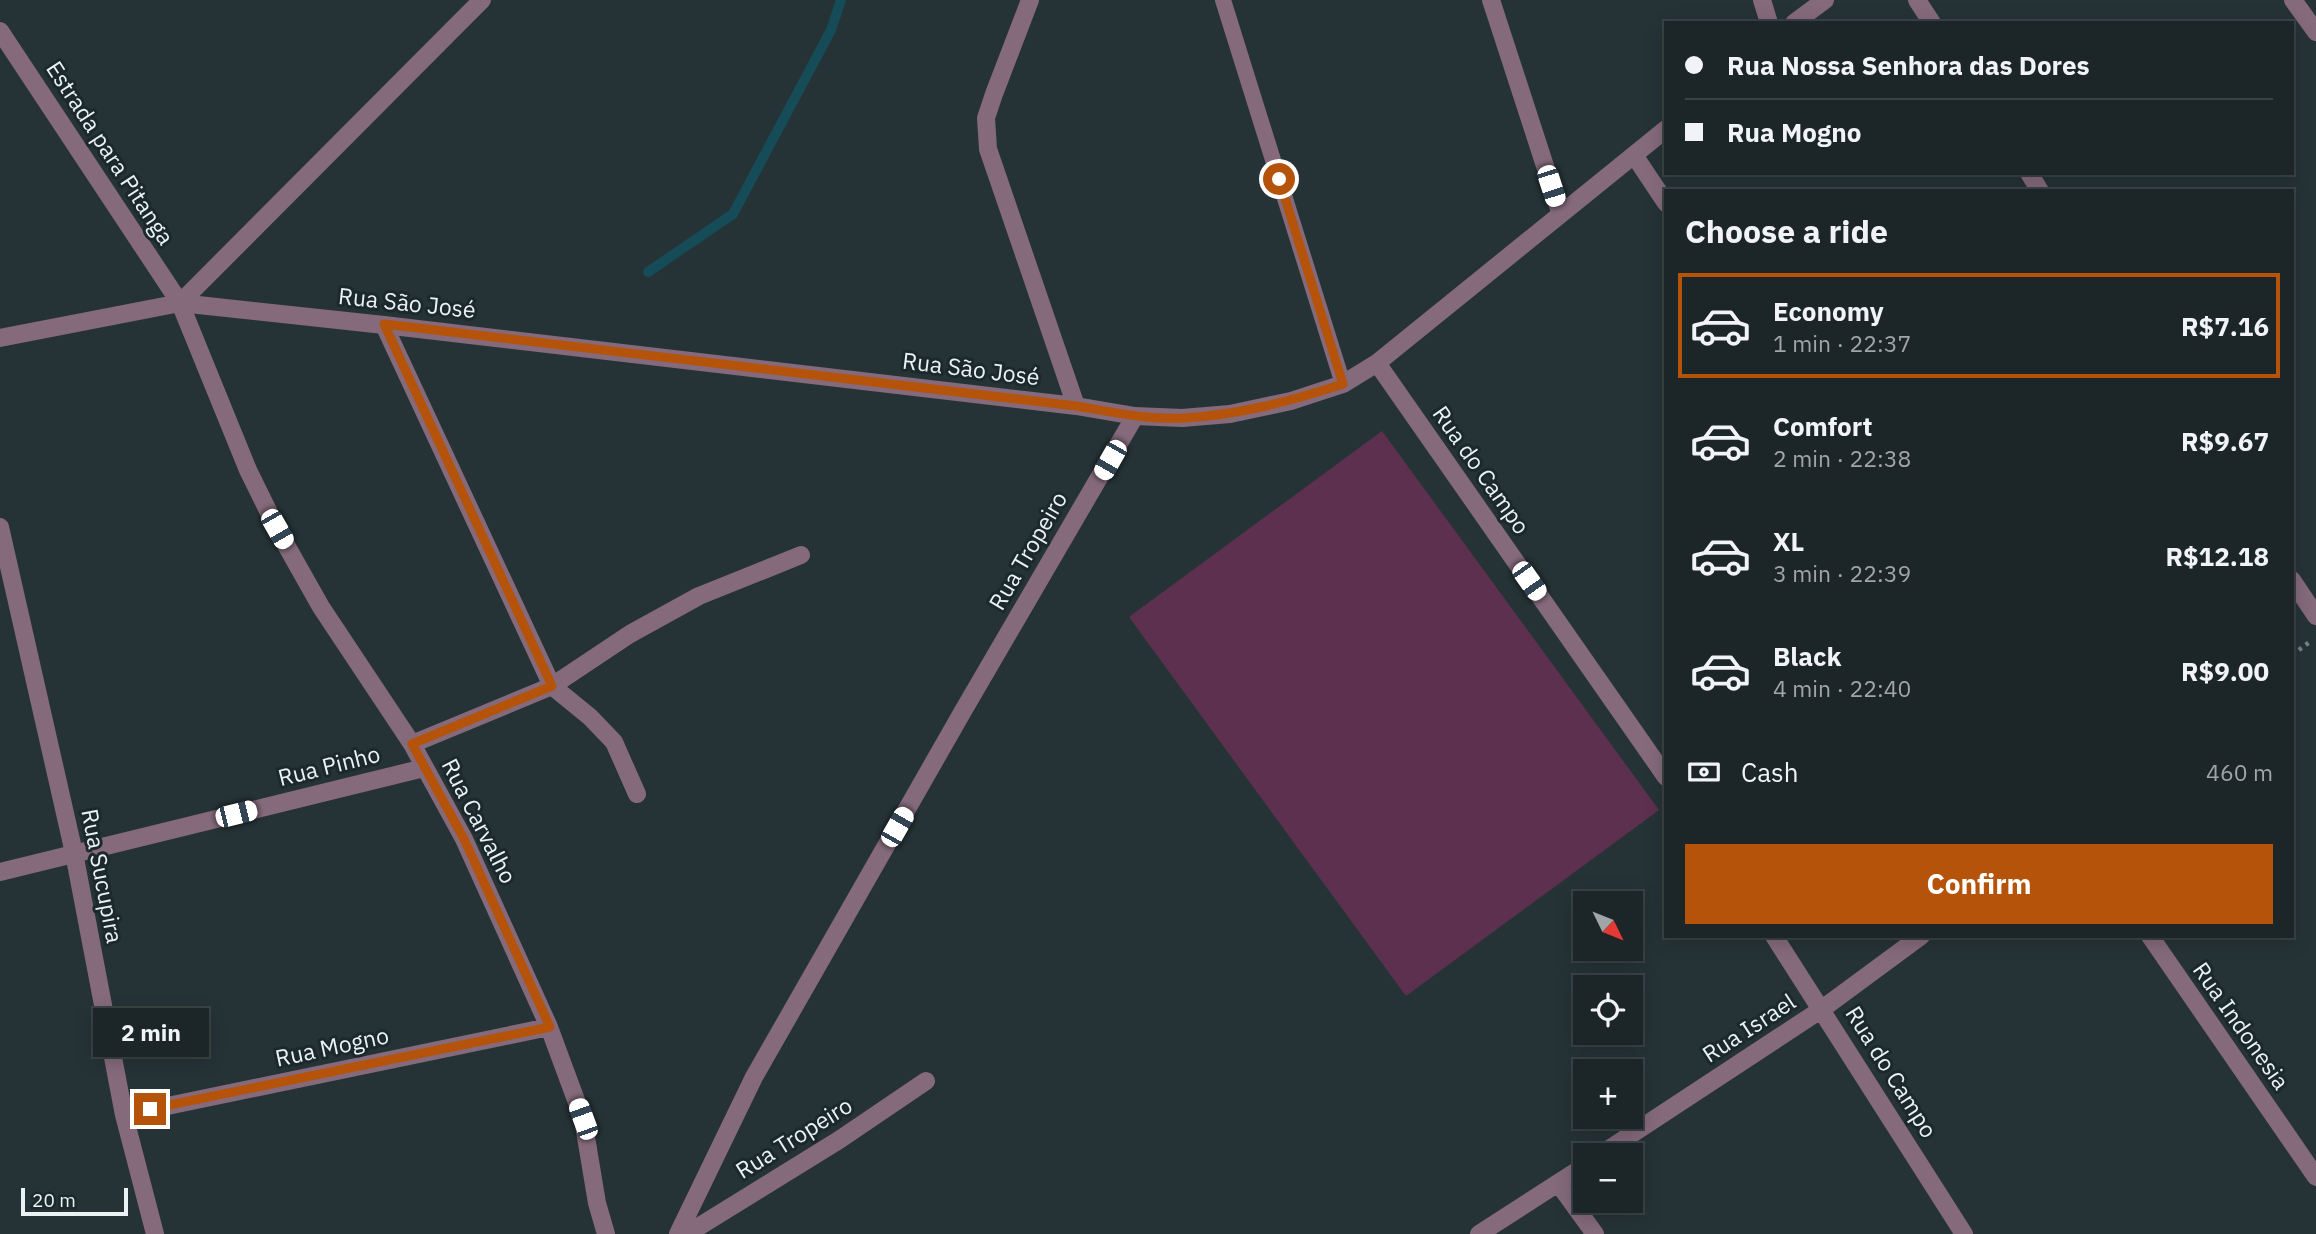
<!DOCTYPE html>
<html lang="en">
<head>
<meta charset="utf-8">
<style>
	:root { --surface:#1c2628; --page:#252e30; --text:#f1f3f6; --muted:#a0a5a8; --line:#3a4345; --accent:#b45309 }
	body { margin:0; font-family:"IBM Plex Sans",sans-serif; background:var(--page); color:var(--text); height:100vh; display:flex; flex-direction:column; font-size:26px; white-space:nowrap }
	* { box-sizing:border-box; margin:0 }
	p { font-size:23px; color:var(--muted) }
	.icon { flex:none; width:38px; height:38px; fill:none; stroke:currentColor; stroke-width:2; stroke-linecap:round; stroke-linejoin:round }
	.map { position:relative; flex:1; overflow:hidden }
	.side { position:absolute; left:1664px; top:189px; width:630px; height:749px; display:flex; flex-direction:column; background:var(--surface); border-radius:0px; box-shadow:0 4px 18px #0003,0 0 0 2px var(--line) }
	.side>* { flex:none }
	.hud { position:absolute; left:1664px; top:21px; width:630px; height:154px; border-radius:0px; box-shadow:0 4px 18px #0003,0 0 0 2px var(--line); display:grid; align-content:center; height:154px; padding:0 21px; background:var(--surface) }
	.needle { width:46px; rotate:133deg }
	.tools { position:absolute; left:1573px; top:891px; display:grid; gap:14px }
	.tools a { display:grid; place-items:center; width:70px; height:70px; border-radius:0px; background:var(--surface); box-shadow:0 4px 18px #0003,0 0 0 2px var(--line); font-size:35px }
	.scale { position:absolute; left:21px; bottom:18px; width:107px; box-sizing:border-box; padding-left:7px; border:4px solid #eaf2f4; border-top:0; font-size:19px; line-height:24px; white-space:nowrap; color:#eaf2f4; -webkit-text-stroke:5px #1c292c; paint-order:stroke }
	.end { position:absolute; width:32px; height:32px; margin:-16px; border:9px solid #b45309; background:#fff; box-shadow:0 0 0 4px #fff }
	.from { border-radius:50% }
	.bubble { position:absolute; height:49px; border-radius:0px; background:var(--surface); box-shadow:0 4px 18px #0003,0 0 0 2px var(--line); font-size:23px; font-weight:700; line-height:49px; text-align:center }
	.car { position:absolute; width:21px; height:42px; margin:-21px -10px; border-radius:9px; box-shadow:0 0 5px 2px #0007; background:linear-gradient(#fff 24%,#345 0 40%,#fff 0 76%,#345 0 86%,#fff 0) }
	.hud b { display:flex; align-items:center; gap:24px; height:66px; font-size:26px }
	.hud b+b { border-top:2px solid var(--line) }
	.hud i { width:18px; height:18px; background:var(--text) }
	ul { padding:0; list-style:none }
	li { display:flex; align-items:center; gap:21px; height:105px; margin:0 14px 10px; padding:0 7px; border:4px solid transparent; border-radius:0px }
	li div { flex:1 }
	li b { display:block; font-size:26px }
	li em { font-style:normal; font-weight:700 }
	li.active { border-color:var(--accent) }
	li>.icon { width:63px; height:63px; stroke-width:1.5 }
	h2 { padding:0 21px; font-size:32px; line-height:84px }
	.pay { display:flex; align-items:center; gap:18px; height:77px; padding:0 21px; font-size:26px }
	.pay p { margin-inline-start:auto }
	.button { display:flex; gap:14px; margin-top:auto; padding:14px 21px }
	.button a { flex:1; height:80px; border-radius:0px; background:var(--accent); color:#fff; font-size:28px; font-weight:700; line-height:80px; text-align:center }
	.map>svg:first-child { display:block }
	.green { fill:#5e304f }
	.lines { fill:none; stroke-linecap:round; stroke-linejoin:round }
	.stream { stroke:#164c57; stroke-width:10 }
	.path { stroke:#778285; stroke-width:4.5; stroke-dasharray:3.5 5; stroke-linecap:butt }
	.service { stroke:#856a7b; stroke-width:16 }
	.minor { stroke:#856a7b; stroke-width:18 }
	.route { stroke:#b45309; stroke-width:9 }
	.labels { text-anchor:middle; stroke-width:6; stroke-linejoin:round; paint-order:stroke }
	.street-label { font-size:23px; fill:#eaf2f4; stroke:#1c292c }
</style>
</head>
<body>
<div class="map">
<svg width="2316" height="1234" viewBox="0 0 2316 1234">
	<rect width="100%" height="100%" fill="#263336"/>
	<path class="green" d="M1382,431L1659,810L1406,996L1129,617Z"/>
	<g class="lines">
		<path class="stream" d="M648,272L733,214L831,30L841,0"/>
		<path class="path" d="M2292,655L2311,641"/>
		<path class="service" d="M1223,0L1343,384"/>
		<path class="minor" d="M1030,0L994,94L986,118L988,149L1076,406
			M1491,0L1560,212
			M1762,0L1769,23
			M1917,0L1932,23
			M2293,0L2316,32
			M1794,23L1825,0
			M0,31L180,303L248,470L277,529L321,607L412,744L464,839L549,1027L583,1119L597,1203L606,1234
			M1634,155L1666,203
			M2029,173L2040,191
			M180,303L482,0
			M384,325L552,686L412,744
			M0,338L180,303L384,325L1076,406L1135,416L1182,418L1230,414L1291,401L1343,384L1377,363L1666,129
			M1377,363L1666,777
			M0,527L74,853L124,1115L155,1234
			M2292,580L2316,616
			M637,794L614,742L590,717L552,686L630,634L699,596L801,555
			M0,872L424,768
			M1774,936L1964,1234
			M2150,936L2316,1177
			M124,1115L549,1027
			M1600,1155L1822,1009L1921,936
			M1558,1183L1595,1234
			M678,1234L754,1077L963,711L1135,416
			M687,1234L839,1140L926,1081
			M1479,1234L1586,1165"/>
	</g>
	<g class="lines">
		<path class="route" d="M150,1109L550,1027L464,839L412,744L552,686L384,324L1076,406C1111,412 1148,420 1184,418C1239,415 1291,401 1343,384L1279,179"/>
	</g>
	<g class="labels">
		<g class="street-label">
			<text transform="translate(110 153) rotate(57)" y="8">Estrada para Pitanga</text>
			<text transform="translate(407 303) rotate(6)" y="8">Rua São José</text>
			<text transform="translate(971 369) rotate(7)" y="8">Rua São José</text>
			<text transform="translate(1481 470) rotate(55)" y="8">Rua do Campo</text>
			<text transform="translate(1028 551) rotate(-60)" y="8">Rua Tropeiro</text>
			<text transform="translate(329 766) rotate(-14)" y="8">Rua Pinho</text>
			<text transform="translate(479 821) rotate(63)" y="8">Rua Carvalho</text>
			<text transform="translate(102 876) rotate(79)" y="8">Rua Sucupira</text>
			<text transform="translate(2241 1026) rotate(55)" y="8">Rua Indonesia</text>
			<text transform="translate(1749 1028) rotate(-33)" y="8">Rua Israel</text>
			<text transform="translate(332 1047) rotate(-12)" y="8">Rua Mogno</text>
			<text transform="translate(1891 1072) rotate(58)" y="8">Rua do Campo</text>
			<text transform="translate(794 1138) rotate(-32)" y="8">Rua Tropeiro</text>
		</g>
	</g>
</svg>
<div class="tools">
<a><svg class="needle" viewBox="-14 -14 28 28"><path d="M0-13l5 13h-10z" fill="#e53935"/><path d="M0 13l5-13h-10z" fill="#a0a5a8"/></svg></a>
<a><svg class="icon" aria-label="locate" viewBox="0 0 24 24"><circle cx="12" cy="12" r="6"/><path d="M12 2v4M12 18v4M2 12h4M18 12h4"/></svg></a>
<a>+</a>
<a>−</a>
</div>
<div class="scale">20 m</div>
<i class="end from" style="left:1279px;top:179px"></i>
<i class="end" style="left:150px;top:1109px"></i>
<div class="bubble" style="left:93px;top:1008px;width:116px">2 min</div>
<i class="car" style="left:1551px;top:186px;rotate:162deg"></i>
<i class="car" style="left:1110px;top:460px;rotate:210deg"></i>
<i class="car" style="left:277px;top:529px;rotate:150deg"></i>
<i class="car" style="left:1529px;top:581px;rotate:145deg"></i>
<i class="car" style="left:236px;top:814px;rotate:76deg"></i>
<i class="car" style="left:897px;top:827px;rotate:30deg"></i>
<i class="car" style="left:583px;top:1119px;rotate:340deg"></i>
<div class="hud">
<b><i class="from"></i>Rua Nossa Senhora das Dores</b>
<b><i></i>Rua Mogno</b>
</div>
<section class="side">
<h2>Choose a ride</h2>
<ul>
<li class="active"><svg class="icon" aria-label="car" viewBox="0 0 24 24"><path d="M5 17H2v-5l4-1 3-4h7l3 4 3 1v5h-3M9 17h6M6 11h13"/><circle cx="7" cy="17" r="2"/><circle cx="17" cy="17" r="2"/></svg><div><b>Economy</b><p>1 min · 22:37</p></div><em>R$7.16</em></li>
<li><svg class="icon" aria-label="car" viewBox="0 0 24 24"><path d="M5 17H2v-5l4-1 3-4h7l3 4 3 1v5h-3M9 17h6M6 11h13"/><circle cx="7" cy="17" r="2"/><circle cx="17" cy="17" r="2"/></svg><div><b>Comfort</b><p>2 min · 22:38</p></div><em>R$9.67</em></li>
<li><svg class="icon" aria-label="car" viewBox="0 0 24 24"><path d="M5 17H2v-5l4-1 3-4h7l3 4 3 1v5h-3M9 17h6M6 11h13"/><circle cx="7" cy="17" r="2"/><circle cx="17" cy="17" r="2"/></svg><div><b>XL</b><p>3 min · 22:39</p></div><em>R$12.18</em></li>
<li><svg class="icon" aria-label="car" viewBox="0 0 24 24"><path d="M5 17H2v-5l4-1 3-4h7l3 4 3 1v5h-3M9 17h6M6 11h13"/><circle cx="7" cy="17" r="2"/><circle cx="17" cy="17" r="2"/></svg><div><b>Black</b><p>4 min · 22:40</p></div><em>R$9.00</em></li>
</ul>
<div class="pay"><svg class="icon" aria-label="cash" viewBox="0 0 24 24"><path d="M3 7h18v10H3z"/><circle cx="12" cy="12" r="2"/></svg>Cash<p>460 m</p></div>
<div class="button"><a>Confirm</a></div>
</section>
</div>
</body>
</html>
